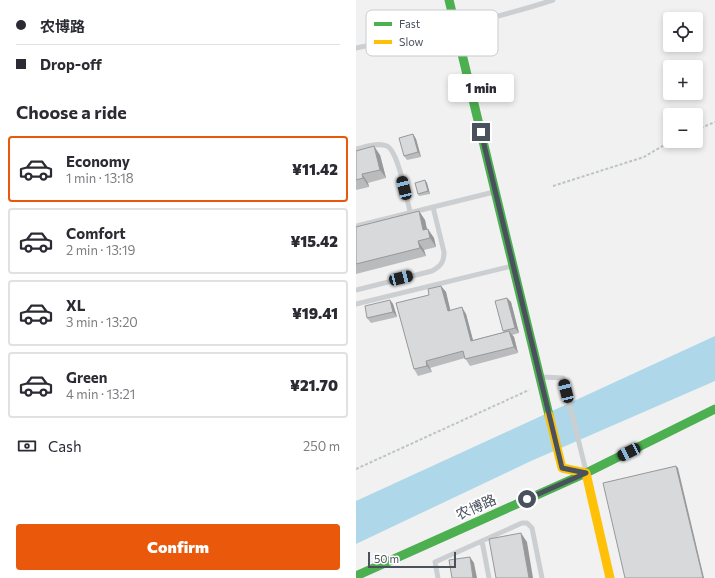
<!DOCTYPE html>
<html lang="en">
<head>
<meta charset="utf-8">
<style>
	:root { --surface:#fff; --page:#f7f7f7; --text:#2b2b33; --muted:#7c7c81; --line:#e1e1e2; --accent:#ea580c }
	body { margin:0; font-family:Commissioner,"Noto Sans SC",sans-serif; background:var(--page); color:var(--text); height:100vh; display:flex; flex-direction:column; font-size:15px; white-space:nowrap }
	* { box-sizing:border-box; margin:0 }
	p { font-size:13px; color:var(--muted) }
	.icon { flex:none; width:22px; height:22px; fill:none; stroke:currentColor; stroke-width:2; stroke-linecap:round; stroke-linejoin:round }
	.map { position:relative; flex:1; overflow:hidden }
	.panel { display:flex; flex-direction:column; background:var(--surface); width:356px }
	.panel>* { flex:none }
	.hud { display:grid; align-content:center; height:88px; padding:0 16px; background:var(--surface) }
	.tools { position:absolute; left:307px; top:12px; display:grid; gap:8px }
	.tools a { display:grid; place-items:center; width:40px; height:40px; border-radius:4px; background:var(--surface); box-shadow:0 2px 6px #0003; font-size:20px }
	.scale { position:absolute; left:12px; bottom:10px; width:88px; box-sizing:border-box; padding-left:4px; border:2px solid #49515c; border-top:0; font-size:11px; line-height:14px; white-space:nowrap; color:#49515c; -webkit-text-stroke:3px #fff; paint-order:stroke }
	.end { position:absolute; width:18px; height:18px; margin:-9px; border:5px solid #49515c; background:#fff; box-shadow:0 0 0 2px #fff }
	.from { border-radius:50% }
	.bubble { position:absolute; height:28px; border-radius:4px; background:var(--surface); box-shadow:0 2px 6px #0003; font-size:13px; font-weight:800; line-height:28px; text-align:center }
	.car { position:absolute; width:12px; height:24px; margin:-12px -6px; border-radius:5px; box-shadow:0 0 3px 1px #0007; background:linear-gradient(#222 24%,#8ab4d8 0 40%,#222 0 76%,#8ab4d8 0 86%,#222 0) }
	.hud b { display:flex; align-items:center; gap:14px; height:38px; font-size:15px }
	.hud b+b { border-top:1px solid var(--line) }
	.hud i { width:10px; height:10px; background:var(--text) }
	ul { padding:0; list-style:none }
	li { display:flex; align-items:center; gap:12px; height:66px; margin:0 8px 6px; padding:0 8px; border:2px solid var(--line); border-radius:4px }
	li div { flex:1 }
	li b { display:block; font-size:15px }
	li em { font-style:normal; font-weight:800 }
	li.selected { border-color:var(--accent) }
	li>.icon { width:36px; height:36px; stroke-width:1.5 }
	h2 { padding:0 16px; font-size:18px; line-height:48px }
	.pay { display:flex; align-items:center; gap:10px; height:44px; padding:0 16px; font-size:15px }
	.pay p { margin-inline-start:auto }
	.button { display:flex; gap:8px; margin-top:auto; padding:8px 16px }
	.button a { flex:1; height:46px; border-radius:4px; background:var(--accent); color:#fff; font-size:16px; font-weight:800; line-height:46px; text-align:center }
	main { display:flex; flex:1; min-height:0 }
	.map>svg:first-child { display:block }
	.water { fill:#aed8e9 }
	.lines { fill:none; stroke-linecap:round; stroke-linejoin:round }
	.path { stroke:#bbc5c2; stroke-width:2; stroke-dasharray:3 2; stroke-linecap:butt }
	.lane { stroke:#cccfd1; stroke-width:5 }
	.fast { stroke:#4caf50; stroke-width:9 }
	.slow { stroke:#ffc107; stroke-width:9 }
	.wall { fill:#babbbc }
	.shaded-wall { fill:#979899 }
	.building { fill:#d8d9db; stroke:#979899 }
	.route { stroke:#49515c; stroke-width:5 }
	.labels { text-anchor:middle; stroke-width:4; stroke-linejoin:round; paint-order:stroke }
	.street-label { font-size:14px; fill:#49515c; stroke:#fff }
	.key { fill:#fff; stroke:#c8cbce; stroke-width:1 }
	.key-label { font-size:11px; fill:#49515c }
</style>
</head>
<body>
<main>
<section class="panel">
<div class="hud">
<b><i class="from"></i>农博路</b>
<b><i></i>Drop-off</b>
</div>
<h2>Choose a ride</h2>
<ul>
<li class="selected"><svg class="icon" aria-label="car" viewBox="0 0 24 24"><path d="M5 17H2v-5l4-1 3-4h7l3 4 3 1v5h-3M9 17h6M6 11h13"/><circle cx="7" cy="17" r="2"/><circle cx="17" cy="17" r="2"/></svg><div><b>Economy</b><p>1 min · 13:18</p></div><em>¥11.42</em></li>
<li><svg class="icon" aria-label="car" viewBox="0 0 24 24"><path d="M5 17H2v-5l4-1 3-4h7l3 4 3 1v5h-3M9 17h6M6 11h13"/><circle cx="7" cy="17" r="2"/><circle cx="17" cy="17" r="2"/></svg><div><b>Comfort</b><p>2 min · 13:19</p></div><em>¥15.42</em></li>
<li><svg class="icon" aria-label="car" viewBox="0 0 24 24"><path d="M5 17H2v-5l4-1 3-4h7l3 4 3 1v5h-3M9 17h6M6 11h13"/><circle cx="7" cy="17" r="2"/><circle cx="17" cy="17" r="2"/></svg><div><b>XL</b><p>3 min · 13:20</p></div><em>¥19.41</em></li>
<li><svg class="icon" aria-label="car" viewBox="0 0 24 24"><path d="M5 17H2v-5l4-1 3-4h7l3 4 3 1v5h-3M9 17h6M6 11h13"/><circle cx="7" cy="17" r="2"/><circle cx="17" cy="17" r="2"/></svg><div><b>Green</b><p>4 min · 13:21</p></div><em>¥21.70</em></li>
</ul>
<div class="pay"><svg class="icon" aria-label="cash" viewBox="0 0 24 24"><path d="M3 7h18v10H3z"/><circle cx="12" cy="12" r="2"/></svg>Cash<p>250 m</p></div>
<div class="button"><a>Confirm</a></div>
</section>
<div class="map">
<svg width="359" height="578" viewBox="0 0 359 578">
	<rect width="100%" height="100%" fill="#f1f1f1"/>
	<path class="water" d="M359,336V381L175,461L0,544V501Z"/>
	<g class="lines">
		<path class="path" d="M340,130L359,122
			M197,186L288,157L315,141
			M0,469L173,390"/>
		<path class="lane" d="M0,48C66,34 133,21 197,0
			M0,149C9,147 22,142 31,146C42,151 51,199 54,212
			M0,226L138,192
			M0,290L76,271C85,266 88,262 88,252L77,207
			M0,304L156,266
			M186,377L207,378L230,471
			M126,541L133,578
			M82,578L79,562L166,523H171L176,528L186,578"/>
		<path class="fast" d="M93,0L193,415
			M0,576L230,473L359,409"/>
		<path class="slow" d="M193,415L206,468L230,473L254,578"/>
	</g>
	<path class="wall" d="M57,134L60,139L65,157L51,160L48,156Z
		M0,151L24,155L30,178L12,183L13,187L0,190Z
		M69,180L71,183L74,194L63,196L62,194Z
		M63,211L69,220L71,229L78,238L80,247L68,250L70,256L0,274V227Z
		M85,286L90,292L94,310L110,314L117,340L148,332L147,331L151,298L155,302L163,333L156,335L158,337L162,353L114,366L109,358L74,368L76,372L62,376L58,369L73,295Z
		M34,300L37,304L41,317L15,323L11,318Z"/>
	<path class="shaded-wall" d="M57,134L60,139L65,157L62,152Z
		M18,146L24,155L30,178L24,170Z
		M6,174L12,183L13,187L7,178Z
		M69,180L71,183L74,194L72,191Z
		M63,211L69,220L73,239L67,230Z
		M72,229L78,238L80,247L74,238Z
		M62,241L68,250L70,256L64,248Z
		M85,286L90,292L96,317L92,311Z
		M151,298L155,302L163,333L159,328Z
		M34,300L37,304L41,317L37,312Z
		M106,307L110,314L119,348L115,341Z
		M153,331L158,337L162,353L158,347Z
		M70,361L74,368L76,372L71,366Z
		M320,466L322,468L348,578H347Z
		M165,533L171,542L177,578H173Z
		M114,557L118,563L121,578H117Z"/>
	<path class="building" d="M57,134L62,152L48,156L43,138Z
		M18,146L24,170L6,174L7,178L0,180V151Z
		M69,180L72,191L62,194L59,183Z
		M63,211L67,230L72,229L74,238L62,241L64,248L0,264V227Z
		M85,286L92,311L106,307L115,341L153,331L158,347L109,359L107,351L70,361L71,366L58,369L40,303L73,295L72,289Z
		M151,298L159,328L147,331L139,301Z
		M34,300L37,312L11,318L9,306Z
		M320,466L347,578H269L247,483Z
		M165,533L173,578H140L133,539Z
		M114,557L117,578H96L93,560Z"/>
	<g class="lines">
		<path class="route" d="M125,132L206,468L230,473L171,499"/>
	</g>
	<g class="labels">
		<g class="street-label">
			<text transform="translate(120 507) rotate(-24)" y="5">农博路</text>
		</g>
	</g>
	<rect x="10" y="10" width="132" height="46" rx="6" class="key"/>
	<rect x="18" y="22" width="18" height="4" fill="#4caf50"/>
	<rect x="18" y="40" width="18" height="4" fill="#ffc107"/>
	<g class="key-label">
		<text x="43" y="28">Fast</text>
		<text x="43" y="46">Slow</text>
	</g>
</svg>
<div class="tools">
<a><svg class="icon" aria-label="locate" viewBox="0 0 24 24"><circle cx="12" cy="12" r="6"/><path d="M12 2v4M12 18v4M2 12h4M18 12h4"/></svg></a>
<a>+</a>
<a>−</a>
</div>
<div class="scale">50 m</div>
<i class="end from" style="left:171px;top:499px"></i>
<i class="end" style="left:125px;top:132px"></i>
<div class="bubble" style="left:92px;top:74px;width:66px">1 min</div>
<i class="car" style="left:48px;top:188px;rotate:346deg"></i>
<i class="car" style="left:45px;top:278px;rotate:76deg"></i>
<i class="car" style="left:210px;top:391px;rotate:346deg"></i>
<i class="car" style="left:273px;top:452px;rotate:244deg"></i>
</div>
</main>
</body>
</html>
